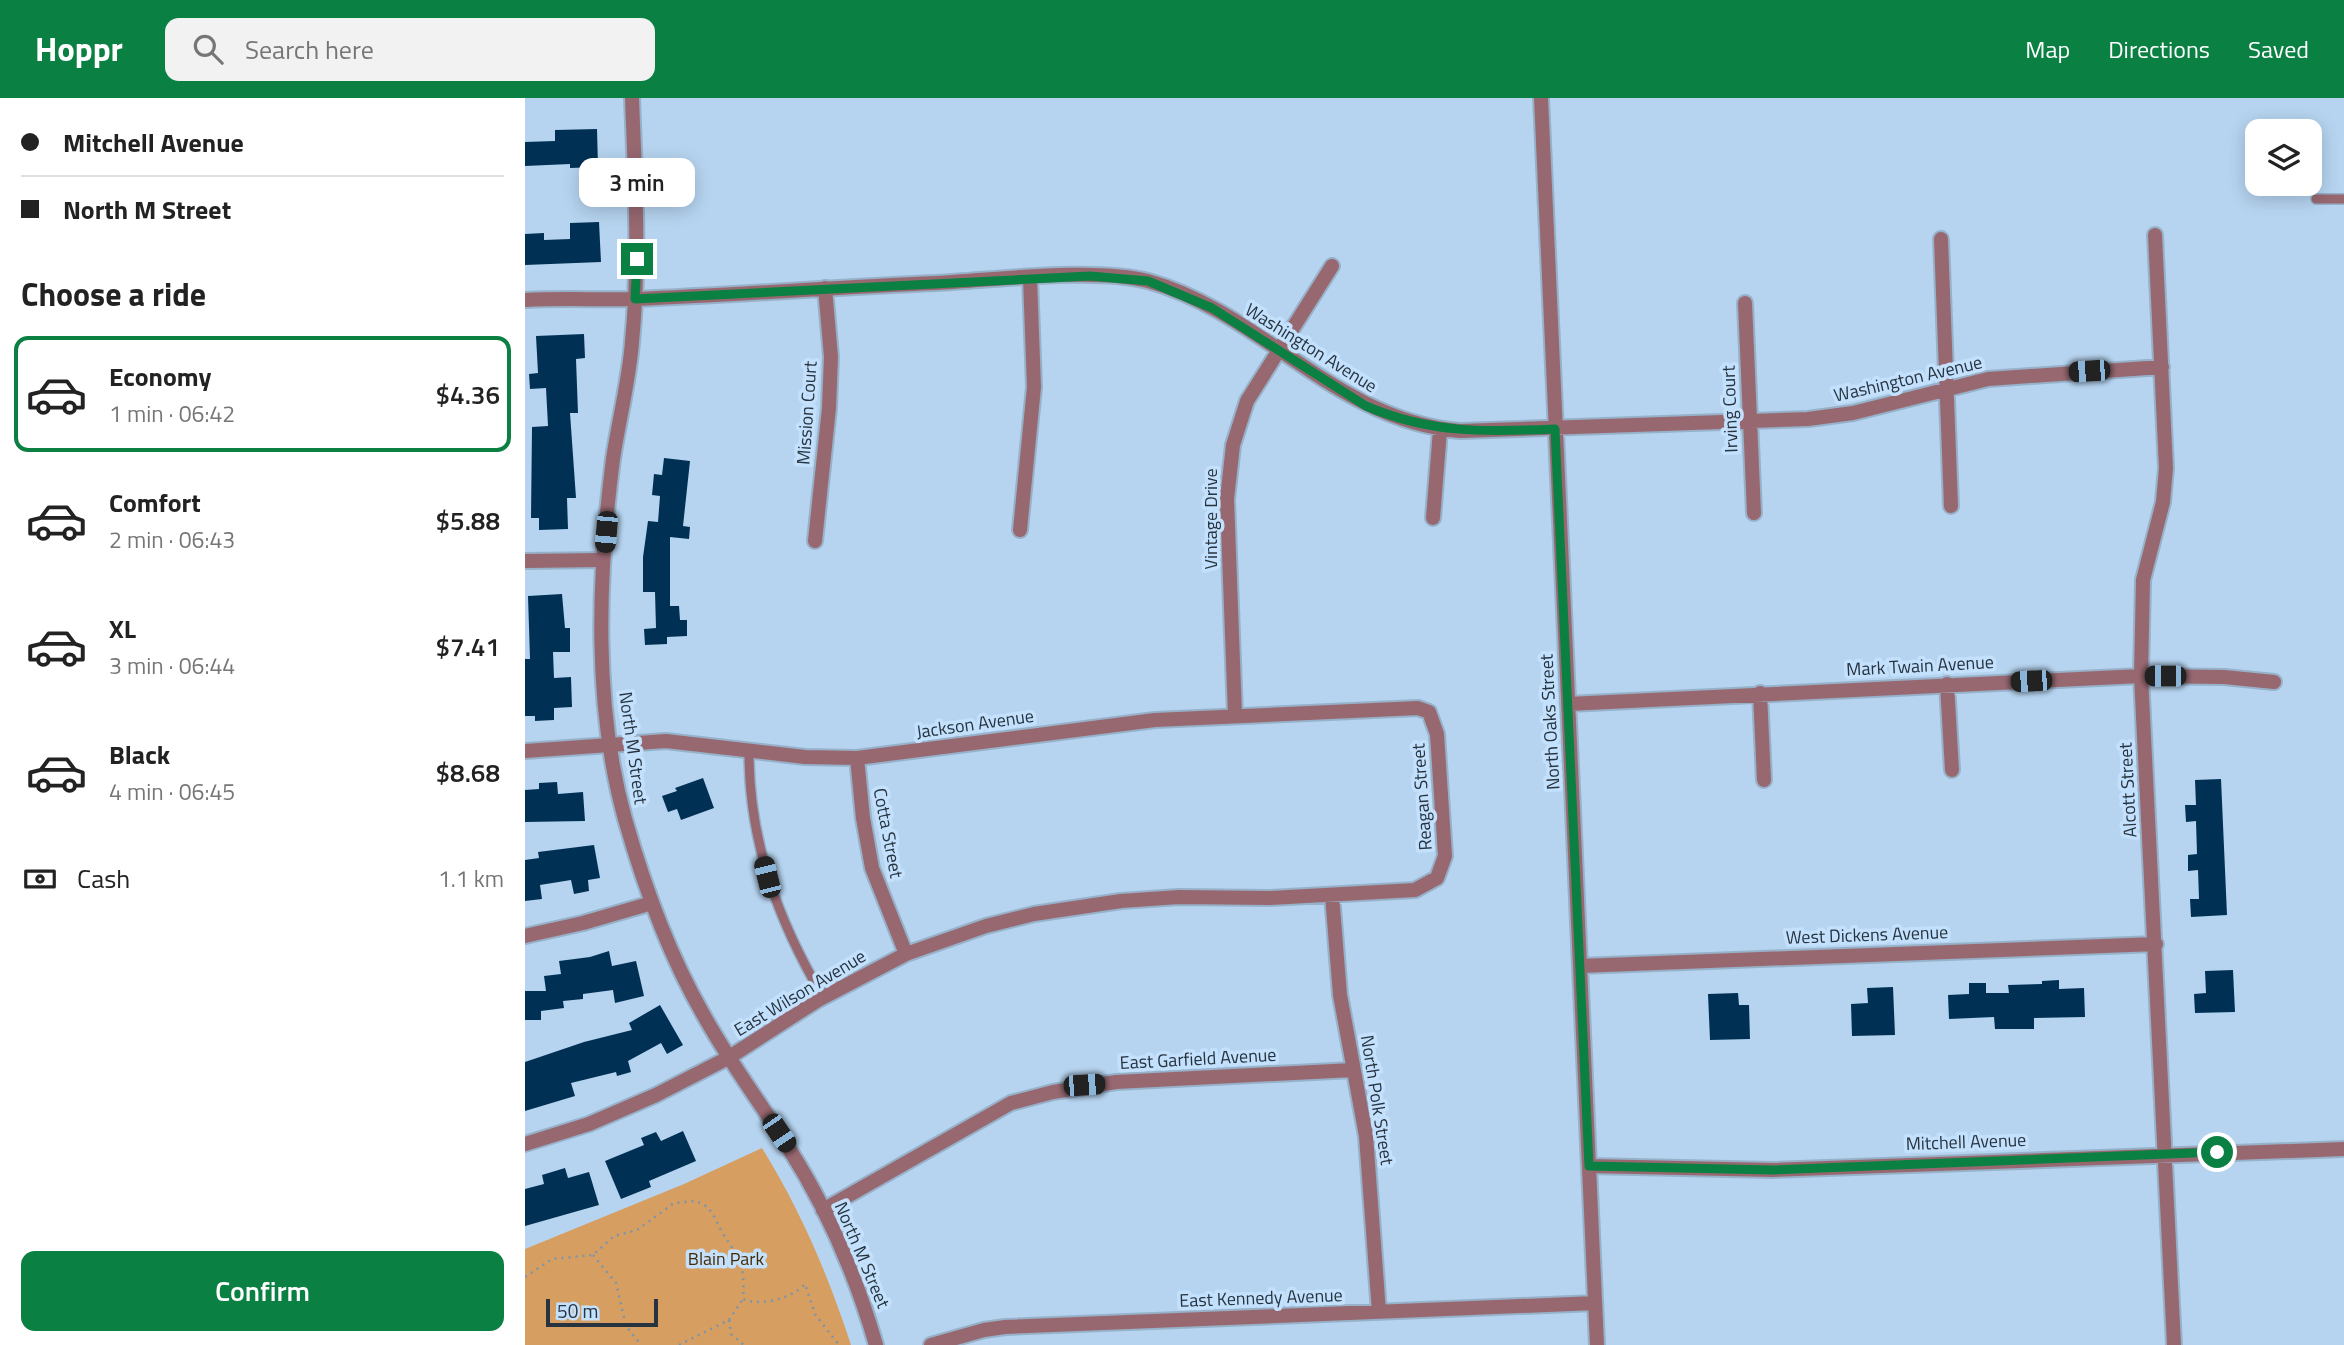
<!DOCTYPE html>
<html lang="en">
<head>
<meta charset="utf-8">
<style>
	:root { --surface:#fff; --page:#f2f2f2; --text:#222; --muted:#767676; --line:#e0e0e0; --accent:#0b8043 }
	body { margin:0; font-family:"Titillium Web",sans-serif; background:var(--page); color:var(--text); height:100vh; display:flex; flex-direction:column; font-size:26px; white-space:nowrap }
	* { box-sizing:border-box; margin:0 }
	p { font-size:23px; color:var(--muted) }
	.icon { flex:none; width:38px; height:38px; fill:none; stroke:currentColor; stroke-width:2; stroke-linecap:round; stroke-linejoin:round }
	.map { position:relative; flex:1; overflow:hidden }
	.side { display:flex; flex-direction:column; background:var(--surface); width:525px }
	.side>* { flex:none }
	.top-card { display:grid; align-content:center; height:154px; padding:0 21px; background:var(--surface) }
	.controls { position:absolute; left:1720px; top:21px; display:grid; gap:14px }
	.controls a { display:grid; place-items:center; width:77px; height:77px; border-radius:14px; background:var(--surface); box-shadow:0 4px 18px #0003; font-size:35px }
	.scale { position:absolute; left:21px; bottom:18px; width:112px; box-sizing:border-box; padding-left:7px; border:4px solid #27333e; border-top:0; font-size:19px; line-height:24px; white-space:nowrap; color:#27333e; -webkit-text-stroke:5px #c3e1fd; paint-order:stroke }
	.end { position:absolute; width:32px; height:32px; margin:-16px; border:9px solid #0b8043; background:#fff; box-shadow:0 0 0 4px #fff }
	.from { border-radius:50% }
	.bubble { position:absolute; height:49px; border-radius:14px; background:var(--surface); box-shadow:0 4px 18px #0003; font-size:23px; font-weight:600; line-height:49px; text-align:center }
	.car { position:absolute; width:21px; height:42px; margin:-21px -10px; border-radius:9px; box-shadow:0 0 5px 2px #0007; background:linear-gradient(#222 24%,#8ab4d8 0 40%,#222 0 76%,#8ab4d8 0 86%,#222 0) }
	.top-card b { display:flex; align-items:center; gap:24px; height:66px; font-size:26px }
	.top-card b+b { border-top:2px solid var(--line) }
	.top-card i { width:18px; height:18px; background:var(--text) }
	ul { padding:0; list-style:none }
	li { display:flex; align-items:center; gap:21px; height:116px; margin:0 14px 10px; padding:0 7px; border:4px solid transparent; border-radius:14px }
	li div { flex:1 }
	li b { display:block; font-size:26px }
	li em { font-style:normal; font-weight:600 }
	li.on { border-color:var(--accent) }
	li>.icon { width:63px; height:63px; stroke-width:1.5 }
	h2 { padding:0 21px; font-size:32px; line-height:84px }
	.pay { display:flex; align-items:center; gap:18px; height:77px; padding:0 21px; font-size:26px }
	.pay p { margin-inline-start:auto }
	.button { display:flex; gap:14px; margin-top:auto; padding:14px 21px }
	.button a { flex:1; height:80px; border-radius:14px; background:var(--accent); color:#fff; font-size:28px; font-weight:600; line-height:80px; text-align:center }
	header { display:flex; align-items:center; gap:42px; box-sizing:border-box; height:98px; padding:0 35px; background:var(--accent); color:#fff }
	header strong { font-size:33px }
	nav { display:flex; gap:38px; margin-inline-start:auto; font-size:24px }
	.search { width:490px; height:63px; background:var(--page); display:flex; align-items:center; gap:18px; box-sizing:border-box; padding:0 24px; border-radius:14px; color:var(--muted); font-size:26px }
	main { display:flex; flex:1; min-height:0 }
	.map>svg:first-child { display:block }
	.green { fill:#d79e61 }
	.building { fill:#003155 }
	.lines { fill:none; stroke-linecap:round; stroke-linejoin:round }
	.service-casing { stroke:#97b1c9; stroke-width:12 }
	.minor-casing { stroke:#97b1c9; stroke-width:18 }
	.tertiary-casing { stroke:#97b1c9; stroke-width:18 }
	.path { stroke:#7e94aa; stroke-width:2.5; stroke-dasharray:2 5; stroke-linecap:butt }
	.service { stroke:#986871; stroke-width:9 }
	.minor { stroke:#986871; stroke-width:14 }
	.tertiary { stroke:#986871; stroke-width:14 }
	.route { stroke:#0b8043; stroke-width:9 }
	.labels { text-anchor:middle; stroke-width:7; stroke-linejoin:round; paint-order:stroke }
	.street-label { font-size:18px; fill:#27333e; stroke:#c3e1fd }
	.park-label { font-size:18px; fill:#472902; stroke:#c3e1fd }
</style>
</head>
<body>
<header>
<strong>Hoppr</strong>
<div class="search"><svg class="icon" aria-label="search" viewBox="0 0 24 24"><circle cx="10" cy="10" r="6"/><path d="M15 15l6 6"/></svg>Search here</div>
<nav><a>Map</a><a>Directions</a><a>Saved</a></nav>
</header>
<main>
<section class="side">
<div class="top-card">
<b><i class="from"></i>Mitchell Avenue</b>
<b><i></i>North M Street</b>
</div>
<h2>Choose a ride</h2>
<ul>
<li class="on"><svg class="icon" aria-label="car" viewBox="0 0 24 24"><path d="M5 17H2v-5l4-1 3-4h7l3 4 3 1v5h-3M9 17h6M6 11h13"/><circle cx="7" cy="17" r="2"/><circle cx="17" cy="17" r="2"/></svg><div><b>Economy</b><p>1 min · 06:42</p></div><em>$4.36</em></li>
<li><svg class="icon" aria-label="car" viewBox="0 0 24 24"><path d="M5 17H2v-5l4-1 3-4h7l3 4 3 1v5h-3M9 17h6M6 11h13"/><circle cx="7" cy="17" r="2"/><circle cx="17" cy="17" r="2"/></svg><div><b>Comfort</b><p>2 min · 06:43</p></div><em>$5.88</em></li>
<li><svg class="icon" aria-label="car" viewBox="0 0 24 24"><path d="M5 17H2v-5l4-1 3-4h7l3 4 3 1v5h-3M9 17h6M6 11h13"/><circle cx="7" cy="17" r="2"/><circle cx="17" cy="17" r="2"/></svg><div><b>XL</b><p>3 min · 06:44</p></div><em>$7.41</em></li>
<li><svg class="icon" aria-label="car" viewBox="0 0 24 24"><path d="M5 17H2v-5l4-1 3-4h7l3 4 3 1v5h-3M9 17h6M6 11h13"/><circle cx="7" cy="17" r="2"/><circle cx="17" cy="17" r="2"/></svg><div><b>Black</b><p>4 min · 06:45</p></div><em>$8.68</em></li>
</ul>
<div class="pay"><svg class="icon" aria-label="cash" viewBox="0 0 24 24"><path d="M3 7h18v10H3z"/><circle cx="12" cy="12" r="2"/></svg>Cash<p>1.1 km</p></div>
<div class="button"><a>Confirm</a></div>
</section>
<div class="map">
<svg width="1819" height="1247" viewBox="0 0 1819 1247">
	<rect width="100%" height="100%" fill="#b6d4f0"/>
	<path class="green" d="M237,1050C276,1113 303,1177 326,1247H0V1151L159,1086Z"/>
	<path class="building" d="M72,31L73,69L45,70V66L0,68V44L30,43V32Z
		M74,124L76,164L0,167V136L19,135V142L45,141V125Z
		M59,236L60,260L51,261L53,315H45L51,400H42L43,431L14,432V420H6L7,329L23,328L21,290L5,291L4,276L13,275L11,238Z
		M139,360L165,363L158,428L165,429L164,441L145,439V508H154L155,522H162V538L142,539V546L120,547L119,531L131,530L130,494H118V459L123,423L133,424L135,398L127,397L129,376L137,377Z
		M37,496L40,530H45V554H28L29,580L46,579L47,609L29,610V622L10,623V618H0V561H5L3,498Z
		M178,680L189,710L156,722L152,711L143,714L137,698L152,693L150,690Z
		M1696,681L1702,817L1666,819L1665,801H1674L1673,772L1663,773V757L1672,756L1671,723L1661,724L1660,707H1671L1670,682Z
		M32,684L33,696L58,694L60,723L0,724V692L14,691V685Z
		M69,747L75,780L63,782L64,793L49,796L46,782L15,787L17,801L0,803V762L14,760L13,754Z
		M84,853L87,868L111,863L119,898L90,905L88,892L58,896V901L38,903L39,910L16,913V922H0V893H21L19,878L36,876L34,863L65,859Z
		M1708,872L1710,914L1670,915L1669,896L1681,895L1680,873Z
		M1534,882V891L1559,890L1560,919L1509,920V931H1470L1469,919L1424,921L1423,897L1444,896V885H1461V895H1484L1483,887L1517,886V883Z
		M1368,889L1370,937L1327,938L1326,906L1343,905L1342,890Z
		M1213,895L1214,907H1224L1225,941L1185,942L1183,896Z
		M135,907L158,947L142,956L136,945L103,963L106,974L92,978L91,974L46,985L50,998L0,1013V964L59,944L107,932L104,925Z
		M158,1033L171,1063L124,1083L126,1089L96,1101L80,1063L119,1047L116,1040L131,1034L136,1043Z
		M40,1070L43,1080L64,1074L74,1107L0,1128V1091L19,1086L17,1077Z"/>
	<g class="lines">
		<g class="service-casing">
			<path id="service" d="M1791,101H1819
				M224,654C224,744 253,823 298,899"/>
		</g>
		<g class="minor-casing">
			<path id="minor" d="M1016,0L1072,1247
				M1630,137L1641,370L1638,404L1618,482L1616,578L1649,1247
				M1416,141L1426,408
				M0,202C37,200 74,202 111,201C212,197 312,189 412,185C471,182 569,169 623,183C738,215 809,322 935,333L1283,321L1328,315L1463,281L1637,269
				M1220,205L1229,415
				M908,420L915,332
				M495,432L509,289L505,180
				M290,443L304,310L306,259L300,190
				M0,463L78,462
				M1422,586L1427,672
				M1235,595L1239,682
				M1043,606L1616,578L1699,579L1749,584
				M710,617L702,401L708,347L722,303L807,168
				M0,653L141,643L280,659L332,660L630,622L893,610L904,614L912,636L920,758L912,780L890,792L745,800L654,799L596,803L509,816L461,828L381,856L293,902L203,960L131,997L64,1026L0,1046
				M332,660L338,720L347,770L381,856
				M807,797L815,897L841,1038L854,1214
				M0,838L58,825L127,805
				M1055,868L1631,846
				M1064,1068L1248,1072L1819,1051
				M298,1112L486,1005L528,994L591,984L828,972
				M406,1247L459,1232L480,1229L1070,1205"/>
		</g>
		<g class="tertiary-casing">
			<path id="tertiary" d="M107,0C110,81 115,162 107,244C104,283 94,321 88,361C73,478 68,606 100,721C119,788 143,855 178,916C203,962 235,1004 263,1049C302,1110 331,1178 351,1247"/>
		</g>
		<path class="path" d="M68,1157L91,1185L101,1228L116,1247
			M0,1179L27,1161L68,1157L89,1138L112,1132L149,1105L169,1103C187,1107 189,1120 197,1134C215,1162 220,1165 218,1201C235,1209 268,1200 280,1186L290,1216L314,1247
			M204,1222L206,1236L219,1247
			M154,1247L204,1222L218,1201"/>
		<use href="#service" class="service"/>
		<use href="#minor" class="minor"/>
		<use href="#tertiary" class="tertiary"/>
	</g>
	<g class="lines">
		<path class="route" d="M112,161L110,201L565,178L623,183L687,210L841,308C906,336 961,334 1030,331L1064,1068L1248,1072L1692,1054"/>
	</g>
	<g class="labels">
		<g class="street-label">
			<text transform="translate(786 250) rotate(32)" y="6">Washington Avenue</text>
			<text transform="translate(1383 281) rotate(-13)" y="6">Washington Avenue</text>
			<text transform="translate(1205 311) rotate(-92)" y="6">Irving Court</text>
			<text transform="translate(282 315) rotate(-86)" y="6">Mission Court</text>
			<text transform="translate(686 421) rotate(-90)" y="6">Vintage Drive</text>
			<text transform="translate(1395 568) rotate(-3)" y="6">Mark Twain Avenue</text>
			<text transform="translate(1025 624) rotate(-93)" y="6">North Oaks Street</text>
			<text transform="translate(450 626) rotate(-8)" y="6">Jackson Avenue</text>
			<text transform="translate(108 650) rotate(82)" y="6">North M Street</text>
			<text transform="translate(1603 692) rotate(-93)" y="6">Alcott Street</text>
			<text transform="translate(897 699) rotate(-94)" y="6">Reagan Street</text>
			<text transform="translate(363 735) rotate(79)" y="6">Cotta Street</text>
			<text transform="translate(1342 837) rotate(-2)" y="6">West Dickens Avenue</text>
			<text transform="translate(275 895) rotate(-31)" y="6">East Wilson Avenue</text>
			<text transform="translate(673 961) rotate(-3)" y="6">East Garfield Avenue</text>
			<text transform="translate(852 1002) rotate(81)" y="6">North Polk Street</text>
			<text transform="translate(1441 1044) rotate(-2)" y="6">Mitchell Avenue</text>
			<text transform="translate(337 1157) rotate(67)" y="6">North M Street</text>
			<text transform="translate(736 1200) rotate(-2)" y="6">East Kennedy Avenue</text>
		</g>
		<g class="park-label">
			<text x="201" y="1167">Blain Park</text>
		</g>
	</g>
</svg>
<div class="controls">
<a><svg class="icon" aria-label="layers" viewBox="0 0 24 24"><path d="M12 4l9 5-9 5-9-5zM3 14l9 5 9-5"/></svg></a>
</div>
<div class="scale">50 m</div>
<i class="end from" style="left:1692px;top:1054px"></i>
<i class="end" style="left:112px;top:161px"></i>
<div class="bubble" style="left:54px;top:60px;width:116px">3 min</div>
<i class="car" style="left:1564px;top:273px;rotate:266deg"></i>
<i class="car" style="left:81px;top:434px;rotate:185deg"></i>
<i class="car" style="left:1640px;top:578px;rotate:270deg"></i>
<i class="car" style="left:1506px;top:583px;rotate:267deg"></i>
<i class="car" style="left:242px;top:779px;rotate:346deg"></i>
<i class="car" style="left:559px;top:987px;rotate:86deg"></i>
<i class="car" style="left:254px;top:1035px;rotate:146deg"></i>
</div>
</main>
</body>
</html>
